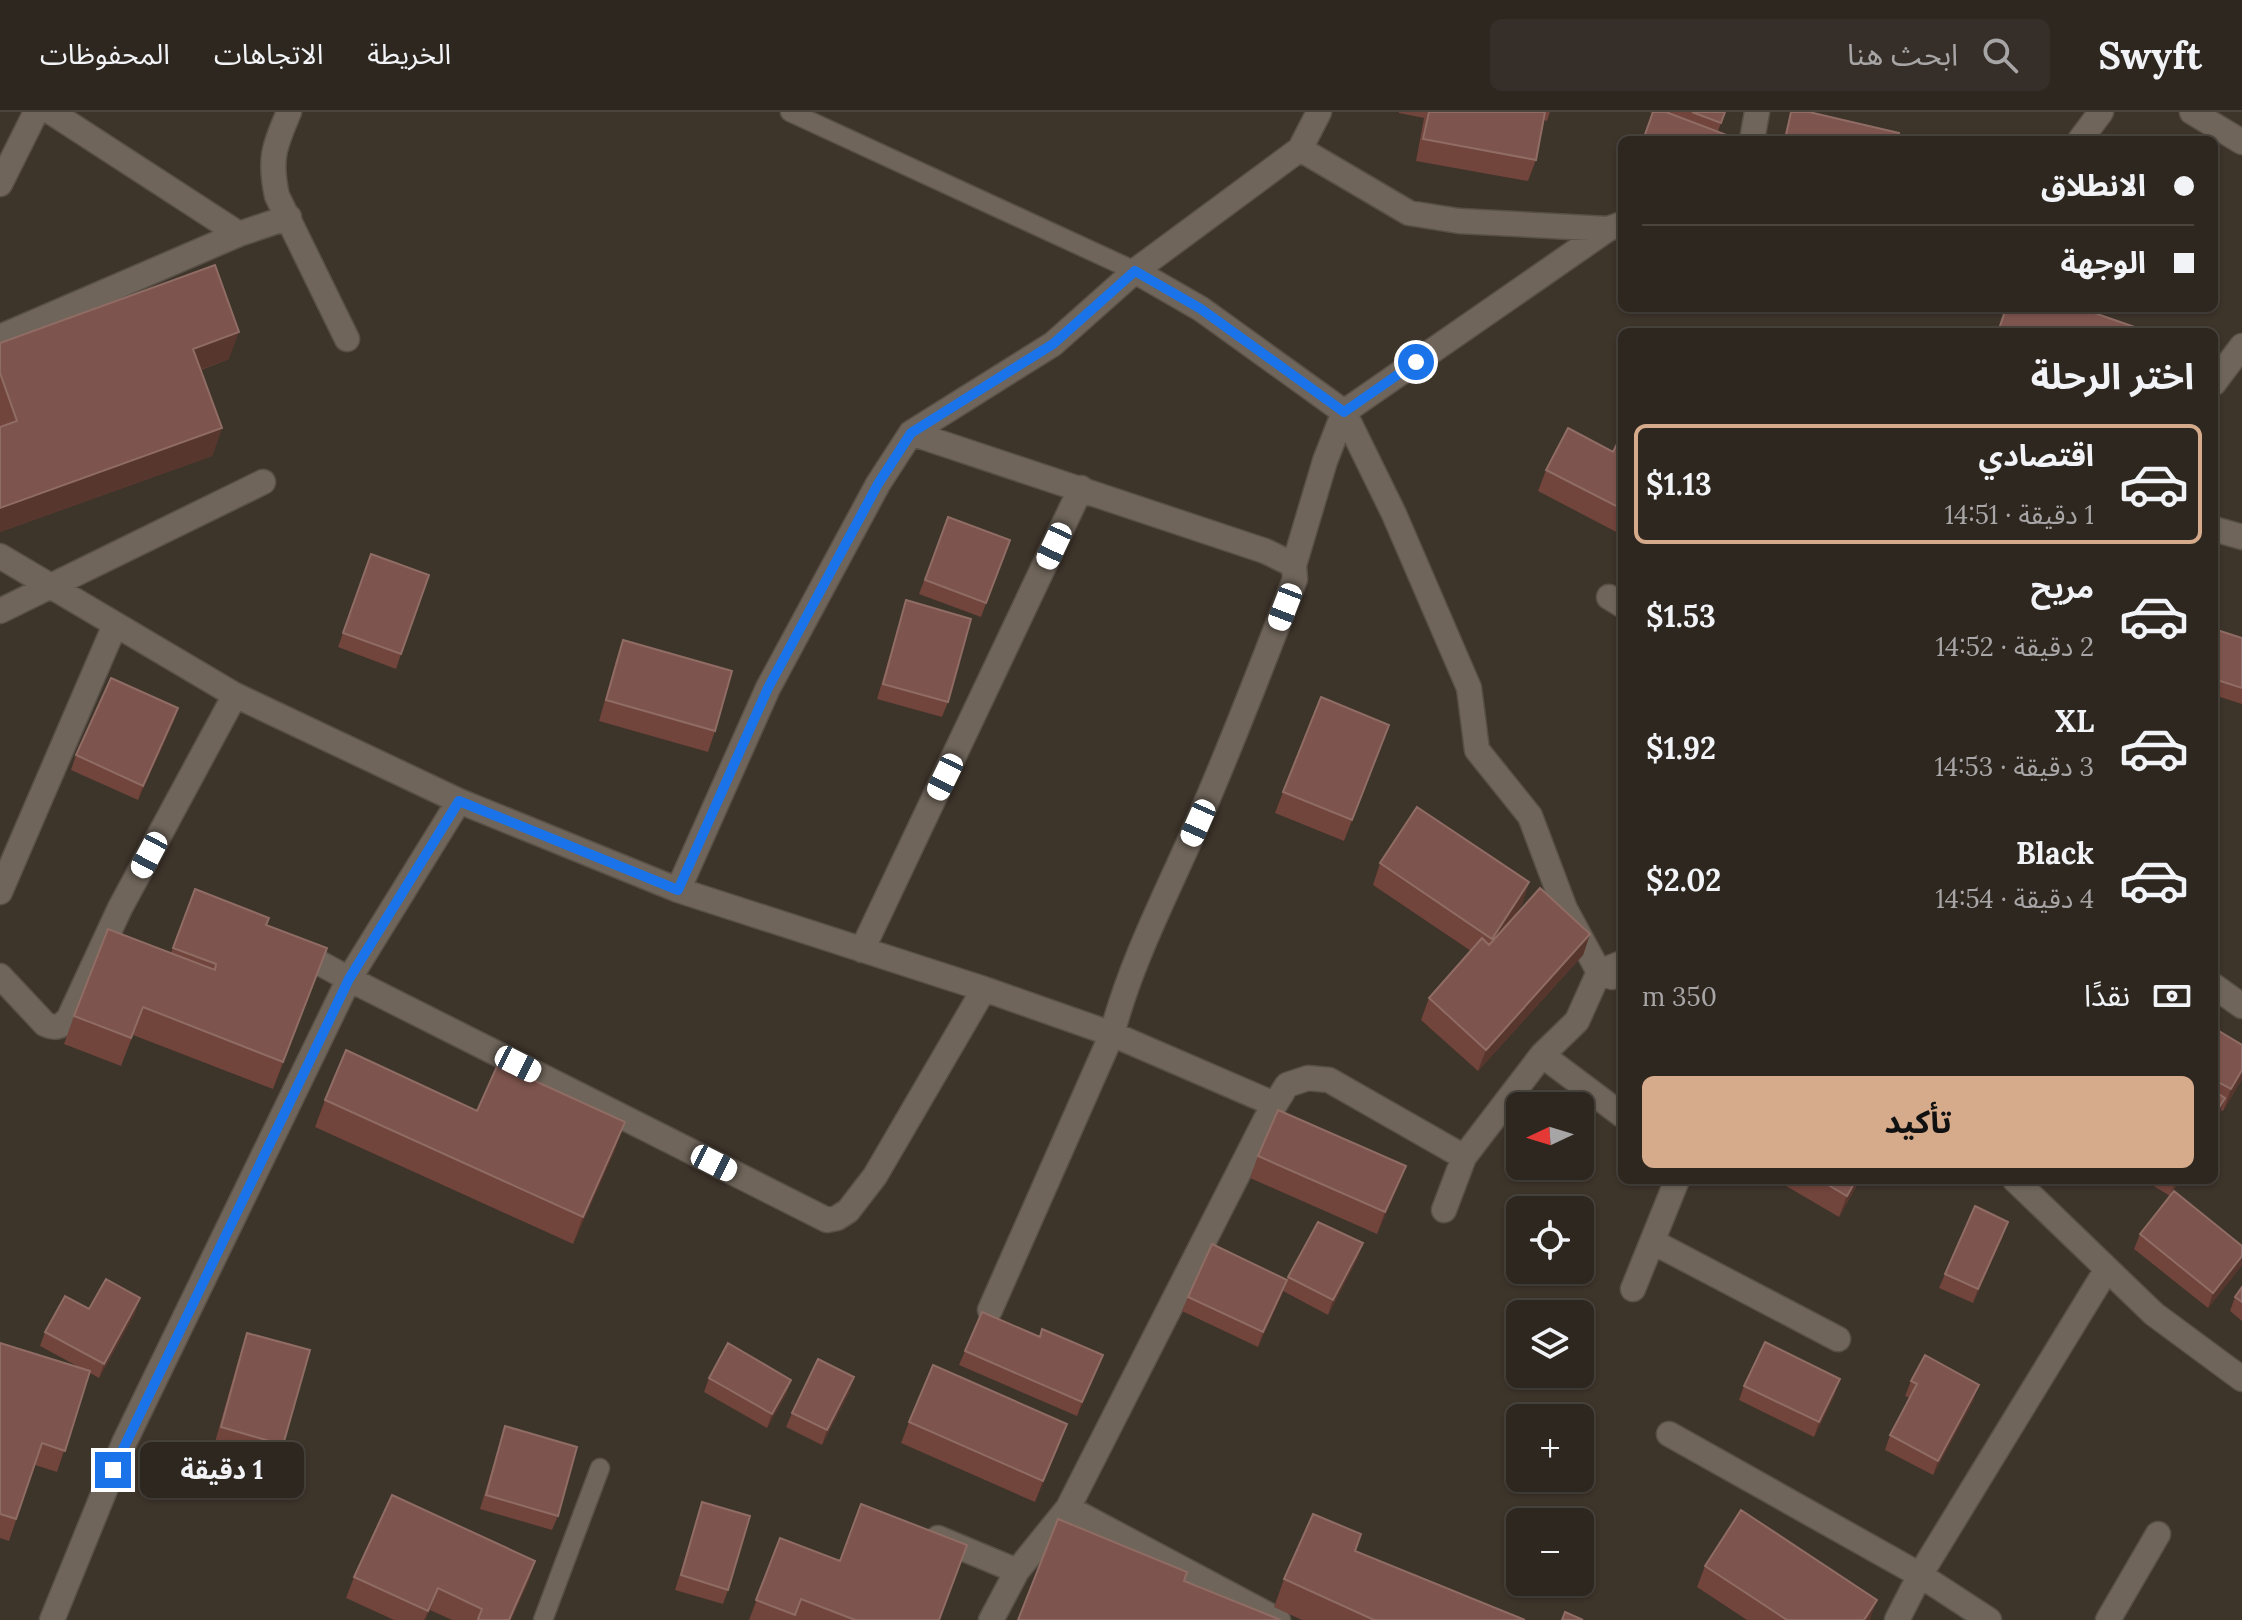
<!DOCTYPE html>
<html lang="ar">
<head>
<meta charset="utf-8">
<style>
	:root { --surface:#2e2720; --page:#362f29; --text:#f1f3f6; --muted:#a7a5a5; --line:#49443e; --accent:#d6ab8b }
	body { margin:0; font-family:Lora,"Noto Sans Arabic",serif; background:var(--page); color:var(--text); direction:rtl; height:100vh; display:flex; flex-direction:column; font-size:30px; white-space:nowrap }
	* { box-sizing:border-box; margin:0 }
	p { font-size:26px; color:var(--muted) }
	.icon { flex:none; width:44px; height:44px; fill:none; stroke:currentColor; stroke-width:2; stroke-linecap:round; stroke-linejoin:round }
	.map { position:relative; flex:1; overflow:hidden; direction:ltr }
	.sheet { position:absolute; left:1618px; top:216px; width:600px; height:856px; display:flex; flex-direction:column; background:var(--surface); border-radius:12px; box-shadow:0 2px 6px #0004,0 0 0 2px var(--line); direction:rtl }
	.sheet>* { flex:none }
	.top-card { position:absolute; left:1618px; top:24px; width:600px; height:176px; border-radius:12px; box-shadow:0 2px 6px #0004,0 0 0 2px var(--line); direction:rtl; display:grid; align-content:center; height:176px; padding:0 24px; background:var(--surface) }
	.needle { width:52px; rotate:266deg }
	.controls { position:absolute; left:1506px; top:980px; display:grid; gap:16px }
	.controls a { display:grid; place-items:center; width:88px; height:88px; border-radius:12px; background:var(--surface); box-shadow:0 2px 6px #0004,0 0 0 2px var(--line); font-size:40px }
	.end { position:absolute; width:36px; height:36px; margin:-18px; border:10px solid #1a73e8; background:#fff; box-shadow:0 0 0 4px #fff }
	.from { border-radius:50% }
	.bubble { position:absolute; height:56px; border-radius:12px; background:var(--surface); box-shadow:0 2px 6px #0004,0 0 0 2px var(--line); font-size:26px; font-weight:700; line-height:56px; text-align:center; direction:rtl }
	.car { position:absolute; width:24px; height:48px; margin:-24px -12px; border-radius:10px; box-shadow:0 0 6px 2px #0007; background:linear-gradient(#fff 24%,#345 0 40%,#fff 0 76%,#345 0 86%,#fff 0) }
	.top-card b { display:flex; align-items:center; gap:28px; height:76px; font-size:30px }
	.top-card b+b { border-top:2px solid var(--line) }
	.top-card i { width:20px; height:20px; background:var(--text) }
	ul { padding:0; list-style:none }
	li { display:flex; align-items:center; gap:24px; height:120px; margin:0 16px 12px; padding:0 8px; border:4px solid transparent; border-radius:12px }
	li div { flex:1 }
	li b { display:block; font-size:30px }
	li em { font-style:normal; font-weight:700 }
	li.on { border-color:var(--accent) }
	li>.icon { width:72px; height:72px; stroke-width:1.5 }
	h2 { padding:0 24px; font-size:36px; line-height:96px }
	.pay { display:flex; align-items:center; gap:20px; height:88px; padding:0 24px; font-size:30px }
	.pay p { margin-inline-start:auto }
	.button { display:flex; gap:16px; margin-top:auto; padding:16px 24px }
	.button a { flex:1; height:92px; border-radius:12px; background:var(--accent); color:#111; font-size:32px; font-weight:700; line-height:92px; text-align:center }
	header { display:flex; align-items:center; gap:48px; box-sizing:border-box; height:112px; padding:0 40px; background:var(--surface); border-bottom:2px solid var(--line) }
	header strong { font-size:38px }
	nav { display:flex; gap:44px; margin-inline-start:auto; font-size:28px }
	.search { width:560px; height:72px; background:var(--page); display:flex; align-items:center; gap:20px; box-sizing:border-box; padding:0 28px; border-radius:12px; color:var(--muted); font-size:30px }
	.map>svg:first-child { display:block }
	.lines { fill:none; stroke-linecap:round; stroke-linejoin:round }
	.lane-casing { stroke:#585047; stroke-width:21 }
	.street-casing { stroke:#585047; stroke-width:27 }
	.lane { stroke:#6f655a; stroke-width:18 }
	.street { stroke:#6f655a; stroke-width:24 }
	.wall { fill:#71443c }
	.shaded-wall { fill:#57362e }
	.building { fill:#7e554e; stroke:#8f6c64; stroke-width:2 }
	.route { stroke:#1a73e8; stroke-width:10 }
</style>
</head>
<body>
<header>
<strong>Swyft</strong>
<div class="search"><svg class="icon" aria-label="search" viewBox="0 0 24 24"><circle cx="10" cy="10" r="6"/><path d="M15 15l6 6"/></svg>ابحث هنا</div>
<nav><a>الخريطة</a><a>الاتجاهات</a><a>المحفوظات</a></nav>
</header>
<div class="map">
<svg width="2242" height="1508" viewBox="0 0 2242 1508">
	<rect width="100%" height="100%" fill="#3d342a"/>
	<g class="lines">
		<g class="lane-casing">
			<path id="lane" d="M790,0L1135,159
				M543,1508L600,1356"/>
		</g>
		<g class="street-casing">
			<path id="street" d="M51,0L239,122L289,105
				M289,0C274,35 269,47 277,84L347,227
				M2192,0L2242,30
				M1752,28L1757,0
				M2080,28L2101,0
				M1300,37L1409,101L1459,109L1608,117
				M0,72L36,0
				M1135,159L1201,197L1344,300L1394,402L1469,576L1477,638L1530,704L1565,797L1599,860L1612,865
				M0,225L239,122
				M2214,271L2242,234
				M911,321L1265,439L1294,453L1295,467C1264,549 1232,631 1197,712C1167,781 1131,849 1112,922L990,1198
				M2214,417L2242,425
				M0,444L235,583L459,689L678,778L984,877L1112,922L1274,992
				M1294,453L1325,349L1344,300L1608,117L1622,112
				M1609,485L1622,493
				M0,499L263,370
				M678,778L768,576L878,372L911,321L1053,232L1135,159L1300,37L1319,0
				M0,780L115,513
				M294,837L349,867L827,1108L837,1106L848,1099L875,1064L984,877
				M862,838L1081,376
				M0,864L45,912C56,917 61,915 69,906L120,796L235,583
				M2214,874L2242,894
				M1542,943L1622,1003
				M2015,1068L2154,1202L2242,1267
				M1444,1098L1464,1045
				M1653,1130L1838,1227
				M1633,1177L1677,1068
				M1669,1322L1920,1463L1989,1508
				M1068,1396L1278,1508
				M938,1426L1017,1459
				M52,1508L124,1331L349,867L459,689
				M991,1508L1017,1459L1068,1396L1266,1007L1287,973L1308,966L1329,968L1464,1045L1542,943L1577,909L1599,860L1622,851
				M1897,1508L1920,1463L2107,1157
				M2108,1508L2158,1422"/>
		</g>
		<use href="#lane" class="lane"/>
		<use href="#street" class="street"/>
	</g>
	<path class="wall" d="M1399,0H1550L1547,9L1544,8L1536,48L1528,69L1416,49L1424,6L1399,1Z
		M1649,0H1725L1718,19Z
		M1791,0L1897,28H1783Z
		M0,231L229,247L201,258L222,316L212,344L0,420Z
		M1622,322V423L1538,379L1546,358L1613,340Z
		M948,405L1010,428L981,505L919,482Z
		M371,442L401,542L396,557L338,535Z
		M906,488L948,590L942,605L877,587Z
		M2214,517L2242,526V592L2214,583Z
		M623,528L715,619L708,640L599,609L616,549Z
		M178,596L173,611L138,688L71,658L76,643Z
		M1381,634L1344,729L1275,701L1283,680Z
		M1380,751L1529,770L1522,792L1510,810L1590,822L1583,843L1478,959L1421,908L1429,886L1471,839L1373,773Z
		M195,777L266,813L327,836L273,977L133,923L121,954L64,932L74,904L171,841Z
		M2214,916L2242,933V967L2223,999L2221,998L2214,1013Z
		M325,988L615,1038L573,1132L315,1015Z
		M1258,1044L1406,1054L1377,1122L1250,1066Z
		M1776,1068H1860L1839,1105Z
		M2144,1068H2180L2170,1084Z
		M2140,1122L2242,1153L2208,1196L2134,1137Z
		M2003,1124L1973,1191L1939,1176L1945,1162Z
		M1363,1131L1358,1145L1328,1203L1283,1179L1258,1235L1182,1199L1188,1185L1287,1168L1288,1165Z
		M2242,1175V1209L2230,1199L2235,1185Z
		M89,1197L135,1201L99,1266L90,1261L57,1360L35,1353L9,1429L0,1426V1231L77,1254L40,1234L45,1220Z
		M247,1221L283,1333L278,1348L215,1330L242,1235Z
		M965,1239L1097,1258L1077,1304L959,1253Z
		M854,1265L849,1280L822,1333L786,1315L792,1301Z
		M709,1266L791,1268L786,1282L767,1316L704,1280Z
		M1911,1269L1974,1287L1933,1363L1885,1338L1890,1323L1910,1286L1905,1284Z
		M1744,1274L1835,1282L1814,1325L1739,1288Z
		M909,1310L1067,1312L1035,1390L901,1331Z
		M505,1314L558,1404L552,1418L480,1397Z
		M702,1390L728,1478L723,1492L675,1478Z
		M1361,1422L1355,1439L1525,1508H1302L1274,1495L1284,1467Z
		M780,1426L939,1508H749Z
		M535,1449L528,1470L511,1508H452L430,1498L425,1508H394L346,1486L354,1465Z
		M1705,1454L1870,1508H1747L1697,1475Z"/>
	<path class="shaded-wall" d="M239,220L229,247L183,264L193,237Z
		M222,316L212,344L0,420V396Z
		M178,596L173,611L138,688L143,674Z
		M1529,770L1522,792L1484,848L1492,827Z
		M1590,822L1583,843L1478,959L1486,938Z
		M2242,958V967L2223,999L2231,977Z
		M2225,986L2218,1007L2214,1013V1004Z
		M625,1010L615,1038L573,1132L583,1105Z
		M1406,1054L1398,1075L1377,1122L1385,1100Z
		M1856,1068H1860L1839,1105L1847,1084Z
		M2176,1068H2180L2170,1084Z
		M2008,1110L2003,1124L1973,1191L1978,1177Z
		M1363,1131L1358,1145L1328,1203L1333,1188Z
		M2242,1144V1153L2208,1196L2213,1181Z
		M1287,1168L1282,1183L1258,1235L1263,1220Z
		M140,1186L135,1201L99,1266L104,1252Z
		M1103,1243L1097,1258L1077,1304L1082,1290Z
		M854,1265L849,1280L822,1333L827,1318Z
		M1840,1267L1835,1282L1814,1325L1819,1310Z
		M791,1268L786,1282L767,1316L772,1302Z
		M1979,1273L1974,1287L1933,1363L1938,1349Z
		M1067,1312L1059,1334L1035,1390L1043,1369Z
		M535,1449L528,1470L511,1508H509Z
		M438,1476L430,1498L425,1508H424Z
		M1877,1488L1870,1508H1864Z"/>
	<path class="building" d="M1429,0H1545L1536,48L1423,27Z
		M1653,0H1666L1732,25L1731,28H1643Z
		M1692,0H1725L1721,11Z
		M1791,0H1809L1899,21L1897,28H1785Z
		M215,153L239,220L193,237L222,316L0,396V315L17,309L0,261V231Z
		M2006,196H2080L2149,220H1998Z
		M1568,316L1613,340L1622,322V397L1546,358Z
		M948,405L1010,428L986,491L925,468Z
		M371,442L429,463L401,542L343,521Z
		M906,488L971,507L948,590L883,572Z
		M2214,517L2242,526V576L2214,567Z
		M623,528L732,559L715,619L606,588Z
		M111,566L178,596L143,674L76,643Z
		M1321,585L1389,613L1352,708L1283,680Z
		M1417,695L1529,770L1492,827L1380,751Z
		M1540,776L1590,822L1486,938L1429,886L1482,826L1489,833Z
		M195,777L269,806L266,813L327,836L283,950L143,895L131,926L74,904L108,817L215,858L216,852L173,836Z
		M2214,916L2242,933V958L2231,977L2214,968Z
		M346,938L477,999L498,952L625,1010L583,1105L325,988Z
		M2214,979L2225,986L2214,1004Z
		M1278,998L1406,1054L1385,1100L1258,1044Z
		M1820,1068H1856L1847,1084Z
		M2174,1079L2242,1134V1144L2213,1181L2140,1122Z
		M1975,1094L2008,1110L1978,1177L1945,1162Z
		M1318,1110L1363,1131L1333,1188L1288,1165Z
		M1212,1132L1287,1168L1263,1220L1188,1185Z
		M106,1167L140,1186L104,1252L45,1220L65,1184L89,1197Z
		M2242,1175V1190L2235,1185Z
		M982,1200L1040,1225L1042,1217L1103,1243L1082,1290L965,1239Z
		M247,1221L310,1238L283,1333L221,1315Z
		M1765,1230L1840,1267L1819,1310L1744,1274Z
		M0,1231L90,1259L65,1339L42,1331L16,1407L0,1402Z
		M728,1231L791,1268L772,1302L709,1266Z
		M1925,1243L1979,1273L1938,1349L1890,1323L1917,1272L1911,1269Z
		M818,1247L854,1265L827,1318L792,1301Z
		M933,1253L1067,1312L1043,1369L909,1310Z
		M505,1314L577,1335L558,1404L486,1383Z
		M392,1383L535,1449L509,1508H480L478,1507L482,1497L438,1476L428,1499L354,1465Z
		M702,1390L750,1404L728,1478L681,1463Z
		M861,1392L967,1433L939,1508H855L801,1487L795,1503L756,1488L780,1426L840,1449Z
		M1741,1398L1877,1488L1864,1508H1787L1705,1454Z
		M1313,1402L1361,1422L1355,1439L1525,1508H1374L1284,1467Z
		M1058,1407L1187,1460L1184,1469L1281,1508H1018Z
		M1565,1500L1583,1508H1562Z"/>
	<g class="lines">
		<path class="route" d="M113,1358L349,867L459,689L678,778L768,576L878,372L911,321L1053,232L1135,159L1201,197L1344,300L1416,250"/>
	</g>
</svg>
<div class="controls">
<a><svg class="needle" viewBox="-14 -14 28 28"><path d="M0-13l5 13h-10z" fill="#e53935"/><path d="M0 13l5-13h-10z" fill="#a7a5a5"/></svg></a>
<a><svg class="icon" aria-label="locate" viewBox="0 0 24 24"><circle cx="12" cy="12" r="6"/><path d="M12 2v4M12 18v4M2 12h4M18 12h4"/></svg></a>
<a><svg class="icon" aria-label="layers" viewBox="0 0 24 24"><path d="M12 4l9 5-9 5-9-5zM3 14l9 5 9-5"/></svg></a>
<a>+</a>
<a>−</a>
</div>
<i class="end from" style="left:1416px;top:250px"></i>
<i class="end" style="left:113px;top:1358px"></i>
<div class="bubble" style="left:140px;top:1330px;width:164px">1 دقيقة</div>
<i class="car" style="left:1054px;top:434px;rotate:205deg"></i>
<i class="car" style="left:1285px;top:495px;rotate:201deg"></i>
<i class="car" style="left:945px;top:665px;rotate:206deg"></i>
<i class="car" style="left:1198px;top:711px;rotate:204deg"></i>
<i class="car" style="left:149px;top:743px;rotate:208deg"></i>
<i class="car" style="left:518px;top:952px;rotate:117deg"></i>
<i class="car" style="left:714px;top:1051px;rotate:117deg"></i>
<div class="top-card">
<b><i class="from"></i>الانطلاق</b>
<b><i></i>الوجهة</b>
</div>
<section class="sheet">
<h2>اختر الرحلة</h2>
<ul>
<li class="on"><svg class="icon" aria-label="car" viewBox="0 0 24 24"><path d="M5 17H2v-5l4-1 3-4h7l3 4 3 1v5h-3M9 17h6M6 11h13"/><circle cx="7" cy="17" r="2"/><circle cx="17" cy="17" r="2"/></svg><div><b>اقتصادي</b><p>1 دقيقة · 14:51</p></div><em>$1.13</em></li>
<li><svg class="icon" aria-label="car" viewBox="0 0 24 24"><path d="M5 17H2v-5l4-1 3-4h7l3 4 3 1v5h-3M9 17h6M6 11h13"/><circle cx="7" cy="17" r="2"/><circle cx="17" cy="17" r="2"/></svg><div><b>مريح</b><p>2 دقيقة · 14:52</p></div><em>$1.53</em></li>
<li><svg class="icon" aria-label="car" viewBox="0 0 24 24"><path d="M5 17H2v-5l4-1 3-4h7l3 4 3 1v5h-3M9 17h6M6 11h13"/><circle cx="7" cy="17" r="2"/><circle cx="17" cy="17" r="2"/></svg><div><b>XL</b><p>3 دقيقة · 14:53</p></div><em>$1.92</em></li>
<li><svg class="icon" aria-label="car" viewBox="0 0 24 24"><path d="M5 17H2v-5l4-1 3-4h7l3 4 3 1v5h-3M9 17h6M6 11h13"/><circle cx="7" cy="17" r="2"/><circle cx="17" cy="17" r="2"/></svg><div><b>Black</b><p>4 دقيقة · 14:54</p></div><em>$2.02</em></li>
</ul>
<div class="pay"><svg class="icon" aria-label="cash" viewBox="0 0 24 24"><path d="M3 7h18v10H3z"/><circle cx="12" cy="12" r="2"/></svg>نقدًا<p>350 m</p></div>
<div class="button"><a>تأكيد</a></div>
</section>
</div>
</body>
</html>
